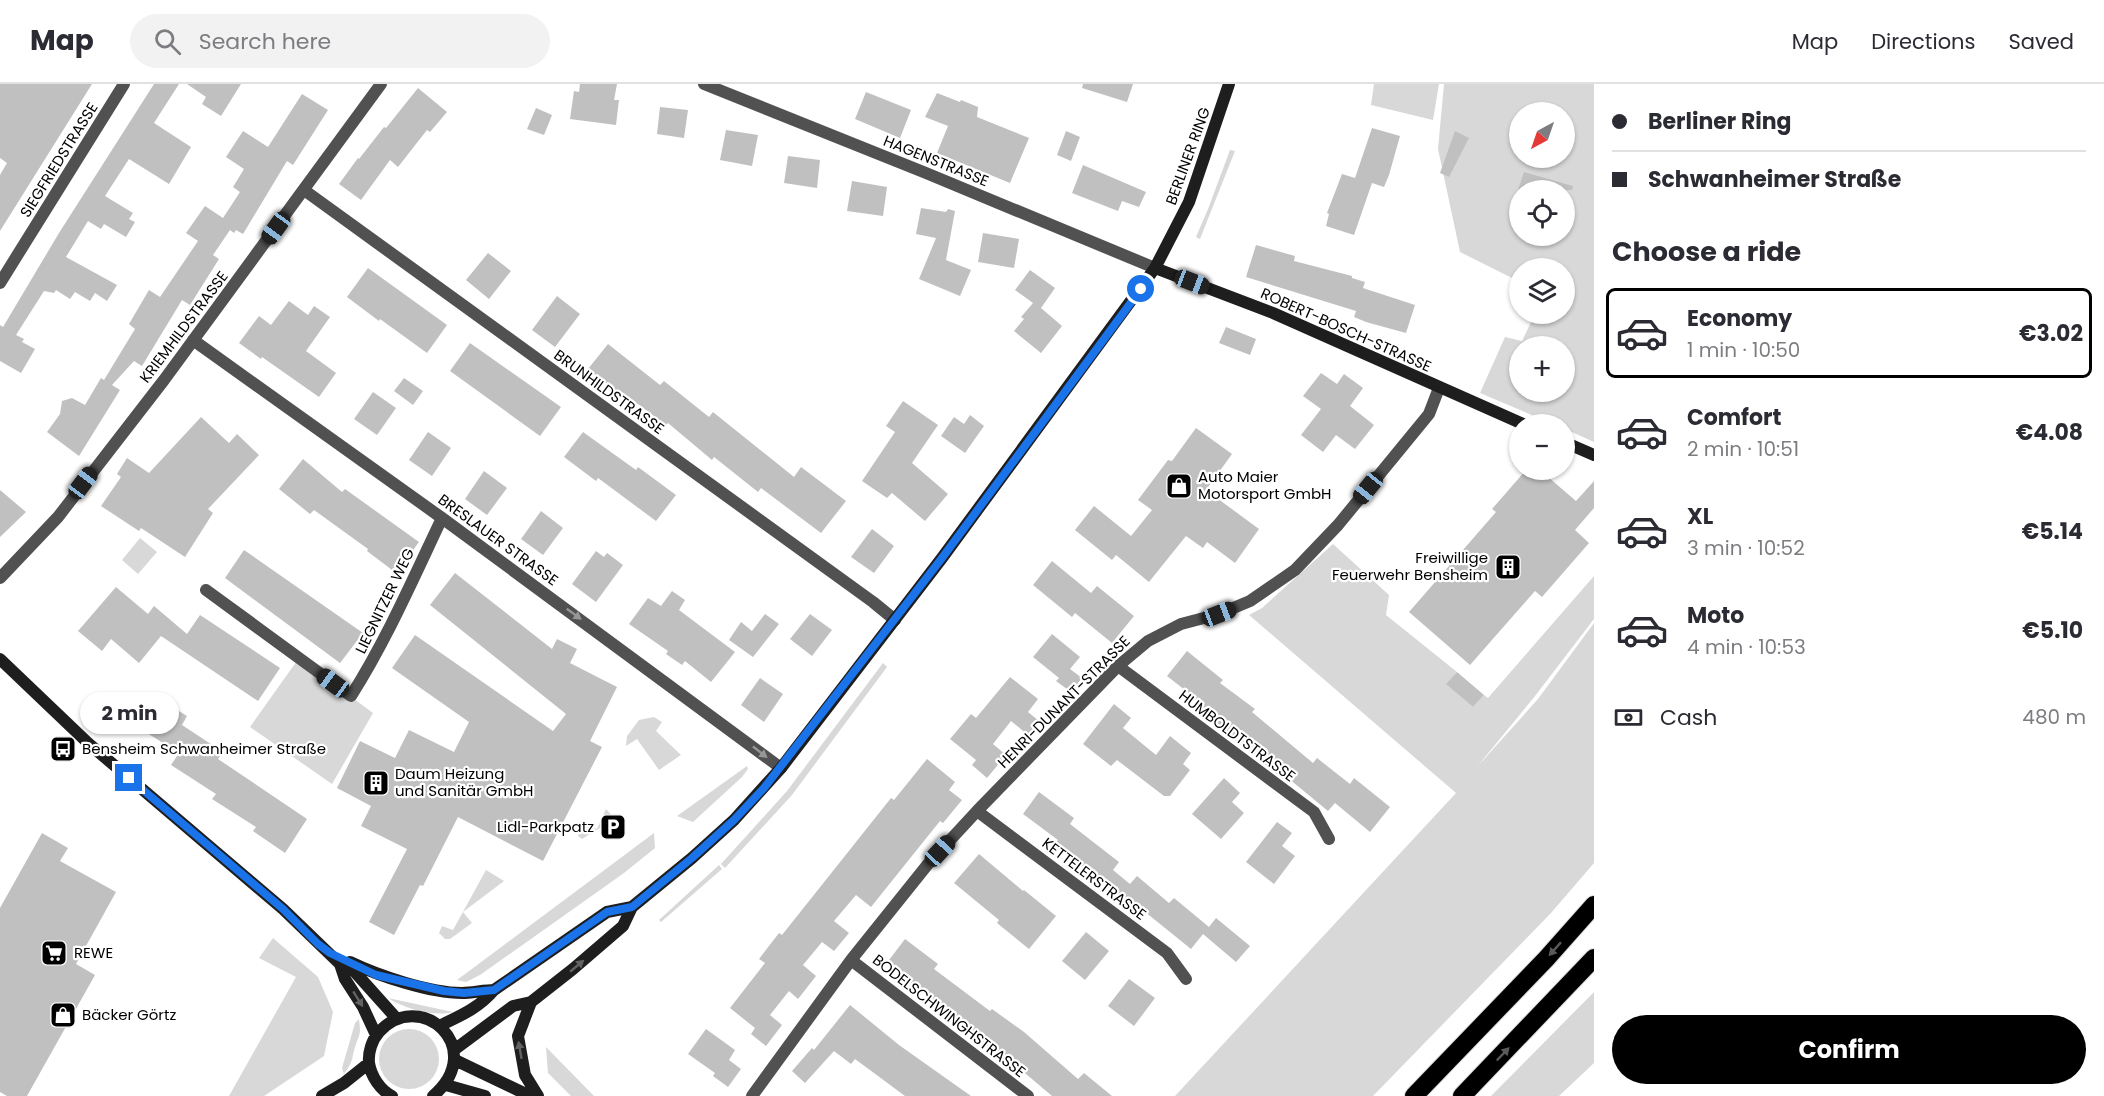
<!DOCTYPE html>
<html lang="en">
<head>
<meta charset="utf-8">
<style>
	:root { --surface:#fff; --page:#f2f2f3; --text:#2b2b33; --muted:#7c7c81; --line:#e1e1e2; --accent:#000 }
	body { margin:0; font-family:Poppins,sans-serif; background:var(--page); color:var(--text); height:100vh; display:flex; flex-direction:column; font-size:22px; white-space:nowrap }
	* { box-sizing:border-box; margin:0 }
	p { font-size:20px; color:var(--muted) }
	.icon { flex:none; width:33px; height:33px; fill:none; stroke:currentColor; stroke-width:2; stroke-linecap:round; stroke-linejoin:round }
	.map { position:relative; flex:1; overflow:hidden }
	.details { display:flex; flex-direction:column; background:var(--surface); width:510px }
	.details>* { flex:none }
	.banner { display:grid; align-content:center; height:132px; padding:0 18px; background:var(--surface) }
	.needle { width:39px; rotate:220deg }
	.controls { position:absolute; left:1509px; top:18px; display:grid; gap:12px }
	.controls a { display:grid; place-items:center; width:66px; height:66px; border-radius:50%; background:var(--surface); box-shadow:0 2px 4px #0004; font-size:30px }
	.end { position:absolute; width:27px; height:27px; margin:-14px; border:8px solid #1a73e8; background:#fff; box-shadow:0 0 0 3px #fff }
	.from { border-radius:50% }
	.bubble { position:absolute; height:42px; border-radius:21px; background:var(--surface); box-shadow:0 2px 4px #0004; font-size:20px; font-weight:700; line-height:42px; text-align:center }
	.car { position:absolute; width:18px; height:36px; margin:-18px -9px; border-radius:8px; box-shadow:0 0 4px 2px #0007; background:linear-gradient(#222 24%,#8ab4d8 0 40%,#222 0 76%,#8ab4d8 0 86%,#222 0) }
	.banner b { display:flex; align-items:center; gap:21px; height:57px; font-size:22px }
	.banner b+b { border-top:2px solid var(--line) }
	.banner i { width:15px; height:15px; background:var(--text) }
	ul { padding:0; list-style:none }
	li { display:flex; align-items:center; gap:18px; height:90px; margin:0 12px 9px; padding:0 6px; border:3px solid transparent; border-radius:9px }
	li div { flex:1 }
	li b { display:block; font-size:22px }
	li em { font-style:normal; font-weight:700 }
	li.selected { border-color:var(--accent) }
	li>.icon { width:54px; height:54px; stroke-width:1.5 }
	h2 { padding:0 18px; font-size:27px; line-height:72px }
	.pay { display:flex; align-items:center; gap:15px; height:66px; padding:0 18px; font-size:22px }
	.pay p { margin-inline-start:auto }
	.button { display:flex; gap:12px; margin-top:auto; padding:12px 18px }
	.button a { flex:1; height:69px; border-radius:36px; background:var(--accent); color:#fff; font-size:24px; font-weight:700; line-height:69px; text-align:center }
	header { display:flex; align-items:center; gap:36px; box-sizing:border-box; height:84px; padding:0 30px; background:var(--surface); border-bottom:2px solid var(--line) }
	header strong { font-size:28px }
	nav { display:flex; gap:33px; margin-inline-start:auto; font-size:21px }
	.search { width:420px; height:54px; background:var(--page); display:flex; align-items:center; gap:15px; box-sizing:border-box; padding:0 21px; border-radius:33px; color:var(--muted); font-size:22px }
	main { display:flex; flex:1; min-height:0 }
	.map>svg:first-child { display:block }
	.green { fill:#d8d8d8; fill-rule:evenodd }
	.building { fill:#c0c0c0 }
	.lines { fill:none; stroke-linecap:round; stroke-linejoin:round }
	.highway-casing { stroke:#dbdbdb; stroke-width:20 }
	.street { stroke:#515151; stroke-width:12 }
	.secondary { stroke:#1e1e1e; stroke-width:12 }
	.highway { stroke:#000; stroke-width:18 }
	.oneway { fill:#979797 }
	.oneway2 { fill:#595959 }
	.oneway3 { fill:#626262 }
	.route { stroke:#1a73e8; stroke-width:8 }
	.labels { text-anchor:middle; stroke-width:4.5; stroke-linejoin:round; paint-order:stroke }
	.street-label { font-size:15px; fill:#000; stroke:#fff }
	.poi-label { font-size:15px; fill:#000; stroke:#fff; text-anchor:start }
</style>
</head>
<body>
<header>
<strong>Map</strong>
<div class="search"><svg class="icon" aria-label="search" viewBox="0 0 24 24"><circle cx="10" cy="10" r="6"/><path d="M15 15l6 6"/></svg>Search here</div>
<nav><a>Map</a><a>Directions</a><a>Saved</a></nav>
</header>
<main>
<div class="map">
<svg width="1594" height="1012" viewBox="0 0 1594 1012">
	<rect width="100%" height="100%" fill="#fff"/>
	<path class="green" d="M1374,0H1439L1433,36L1371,21Z
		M1444,0H1594V358L1565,345L1564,340H1553L1480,309L1505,253L1522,257L1535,230H1564V184H1520L1519,196H1516L1460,168L1438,65ZM1520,28H1564V74H1520ZM1520,106H1564V152H1520ZM1520,262H1564V308H1520Z
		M1230,66L1235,67L1200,155L1196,153L1208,125Z
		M140,454L157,468L138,490L122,476Z
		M1333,460L1389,511L1386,531L1457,588L1447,600L1473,623L1484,611L1488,614L1594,492V535L1535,612L1477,683L1538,615L1594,539V779L1551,829L1373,1012H1175L1456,709L1249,531L1262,524Z
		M299,574L373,629L332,700L250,643Z
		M883,579L887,583L792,711L725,784L721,780L787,707Z
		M654,633L662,638L656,647L681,671L659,686L637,655L626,662L627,652L639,636Z
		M747,682L748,685L742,693L693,738L677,732Z
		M606,725L615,735L582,755L578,752L581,740L597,745Z
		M654,749L655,764L624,789L480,891L466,898L457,896Z
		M719,781L722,785L661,838L659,836Z
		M486,786L504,797L463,828L472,839L450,855H445L439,849L442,842L453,846Z
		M273,854L318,893L333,928L324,972L264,1012H229L296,893L259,874Z
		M1594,908V979L1559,1012H1491Z
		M388,914L453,928C434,933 405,925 388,914Z
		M359,935C361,951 360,949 355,963C351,977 354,976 344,990L342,984L355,939Z
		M379 975a30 30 0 1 1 60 0a30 30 0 1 1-60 0Z
		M546,963L594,1012H571L548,989Z"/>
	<path class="building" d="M0,0H92L0,147V91L7,79L0,74Z
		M154,0H179L154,39L191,63L169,100L129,75L105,112L133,129L129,135L135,138L126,153L104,140L101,145L88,137L66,173L117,201L107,217L95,209L90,217L75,208L70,215L56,206L54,209L44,207L16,251L24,255L22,258L35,265L21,289L0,277V241L3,243L59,149Z
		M187,0H241L221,32L202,20L206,13Z
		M580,0H617L614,16H619L616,41L570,35L574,7L579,8Z
		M1083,0H1133L1127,18L1082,4Z
		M418,4L447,28L430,48L427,46L398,83L390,76L361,116L339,100L358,74L359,75L384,43L386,44Z
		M866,8L911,26L900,54L855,35Z
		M937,9L960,18L961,16L978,23L977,33L1029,54L1010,99L937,69L948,42L925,33Z
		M302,10L328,26L293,81L287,77L243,150L236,146L234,149L230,146L213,171L219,175L190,221L182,216L142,282L134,277L112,301L120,306L79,372L47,348L60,330L62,317L72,314L85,321L101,294L104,296L135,245L129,240L149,206L160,213L198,157L186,149L205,122L223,134L240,108L233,103L244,85L226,73L243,47L268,63Z
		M660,23L688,26L684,54L657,50Z
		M536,24L552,31L544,51L527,45Z
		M1372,44L1400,52L1389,91L1384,103L1372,99L1354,151L1326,142L1329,130L1327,129L1342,90L1355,94Z
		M726,46L758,51L752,82L720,76Z
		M1066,47L1080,53L1071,77L1057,71Z
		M1455,47L1469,54L1449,93L1440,89Z
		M788,72L820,76L817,104L784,99Z
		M1083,81L1146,108L1139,123L1122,117L1118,127L1072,109Z
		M1524,88L1573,102L1572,106H1518Z
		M852,97L887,103L883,132L847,127Z
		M921,124L946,128L948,125L955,127L946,176L971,186L960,212L919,195L936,154L916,150Z
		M983,149L1019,155L1014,184L978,178Z
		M1256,161L1295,172L1294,177L1352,192V194L1365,198L1363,204L1415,221L1406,249L1366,238L1354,233L1356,227L1246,193Z
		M488,169L511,187L489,215L466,196Z
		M368,184L447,241L427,269L380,235L379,237L347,213Z
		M1030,186L1055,204L1041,224L1062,242L1041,269L1014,247L1024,235L1021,233L1033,219L1015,206Z
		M557,212L580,230L555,263L532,246Z
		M289,217L308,231L314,222L330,233L306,267L336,289L319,313L262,273L261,275L239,259L259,232L271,241Z
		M1226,243L1256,255L1250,271L1219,259Z
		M470,259L561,323L540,352L450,287Z
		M608,260L660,301L664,297L709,333L713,328L794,393L801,383L846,417L821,449L761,404L758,408L714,373L712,376L668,339L666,341L622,308L620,311L588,285Z
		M1321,289L1337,300L1344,290L1363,304L1350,322L1374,341L1355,365L1336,351L1323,368L1301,351L1321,325L1303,312Z
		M404,294L423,307L413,321L394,307Z
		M373,308L396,324L377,351L354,335Z
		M903,317L938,341L912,379L948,410L925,437L892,409L887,414L862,397L895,348L886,342Z
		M970,331L984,342L965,369L941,352L954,333L964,340Z
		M201,333L229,359L237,350L259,371L208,425L213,429L185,473L141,444L139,447L101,422L121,393L117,390L127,374L149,389Z
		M1196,344L1232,370L1206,406L1259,445L1235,479L1207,458L1203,464L1186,452L1149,498L1116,471L1112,476L1075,446L1094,422L1131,452L1152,426L1138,416L1168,376L1172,377Z
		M428,348L451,364L432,392L409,376Z
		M583,348L636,386L638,383L676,411L656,437L598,394L596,397L564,373Z
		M303,375L342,408L345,405L419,458L396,489L367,467L368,465L314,426L310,430L279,405Z
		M1526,386H1540L1576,417L1594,397V424L1575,446L1589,459L1542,513L1535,507L1470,581L1409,528L1496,428L1492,425Z
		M484,387L507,404L487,431L465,415Z
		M0,406L26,428L0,453Z
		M541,427L563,444L543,471L521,455Z
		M872,445L894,462L874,489L851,473Z
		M244,466L363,549L340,579L225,494Z
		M596,467L604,473L607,469L623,481L596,518L572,500Z
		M1052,477L1091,509L1097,502L1134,532L1112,559L1075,529L1072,533L1033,501Z
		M455,489L552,565L557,555L577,565L570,579L617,603L590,657L602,663L543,777L458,733L423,802L420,801L394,851L369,838L407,765L361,742L371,722L337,704L360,657L395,674L409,646L454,668L469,638L392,584L415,551L553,647L566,630L430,521Z
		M116,503L148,530L154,522L187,550L200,531L280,584L258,617L161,552L139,579L111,555L102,567L78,547Z
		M672,507L685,516L679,526L735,568L711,598L685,577L682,581L666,570L668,567L629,540L648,514L661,522Z
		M765,530L779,540L753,573L729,556L741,538L752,547Z
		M810,530L832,546L812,572L790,555Z
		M1052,550L1080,573L1070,585L1082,594L1071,608L1056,597L1059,594L1033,573Z
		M1187,567L1223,596L1220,599L1255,625L1252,628L1313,679L1317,674L1350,700L1354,694L1390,723L1370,748L1335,719L1328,727L1288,694L1286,697L1199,627L1204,621L1167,592Z
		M1457,588L1484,611L1473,623L1446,600Z
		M1010,593L1038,615L1028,628L1039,637L1028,651L1011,637L993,660L1006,671L987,694L972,681L976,676L950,655L971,630L976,634Z
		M760,594L783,610L764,638L741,621Z
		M155,612L187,632L182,641L223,668L218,675L307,735L285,769L253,747L256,743L212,715L216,710L171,681L179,669L136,642Z
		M1114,620L1131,634L1123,644L1156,671L1170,652L1191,669L1183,680L1190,686L1170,712H1164L1117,676L1111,682L1083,660Z
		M927,675L955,698L949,706L962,716L943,739L940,737L871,823L856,811L834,837L849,849L834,867L822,858L803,881L816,892L798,915L789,907L770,931L782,941L766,962L751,950L755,944L730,924L765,879L759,875L779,849L782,851L891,714L894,716Z
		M1224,694L1240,709L1232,718L1244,729L1221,755L1192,730Z
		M1039,708L1074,734L1070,740L1119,778L1113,786L1130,800L1137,792L1169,819L1174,814L1209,843L1216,834L1250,862L1236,878L1203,850L1191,865L1139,823L1136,826L1103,798L1054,761L1058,756L1023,730Z
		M1277,738L1292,749L1282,762L1295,772L1274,800L1246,778Z
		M42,749L68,764L60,777L116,808L76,880L95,891L27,1012H7L0,1008V824Z
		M979,770L1023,807L1024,806L1056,832L1029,865L997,839L999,836L954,799Z
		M1086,848L1109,867L1085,896L1062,877Z
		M905,855L938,880L934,885L990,927L992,925L1024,948L1078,995L1084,989L1112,1012H1052L1006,973L1004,975L972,952L973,950L927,915L928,913L886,880Z
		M1129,895L1155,914L1134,942L1108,922Z
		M850,921L899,961L971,1012H905L855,975L851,980L834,967L805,999L792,987L812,964L814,966Z
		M706,945L735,966L729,976L741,985L728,1003L713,992L715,989L688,970Z"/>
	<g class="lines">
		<g class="highway-casing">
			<path id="highway" d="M1414,1012L1546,875L1594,821
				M1462,1012L1594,874"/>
		</g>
		<path class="street" d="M704,0L926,89L1155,184
			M304,106L873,518L895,536
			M0,199L124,0
			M193,256L442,434L781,684
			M0,494L58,433L164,296L381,0
			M206,506L351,612C387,555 413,495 442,434
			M1118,582L1314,728L1329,755
			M977,727L1167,869L1186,895
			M851,876L1028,1012
			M752,1012L851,876L928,780L977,727L1118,582L1148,557L1181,540L1219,530L1250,517L1295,486L1338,441L1429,330L1439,304"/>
		<path class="secondary" d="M1155,184L1273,229L1523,340
			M1564,358L1594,371
			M0,575L88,659L283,825L340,880L354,887L397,935
			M350,878C379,892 430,909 462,909C472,909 484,906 494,906
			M340,880L345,895L363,923L376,951
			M531,918L518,952L525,991L538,1012
			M439,942C460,932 479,924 494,906L607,828L632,823
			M454,966L513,922L531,918L573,885L623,842L632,823L692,774L734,736L781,684L942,474L1155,184L1189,118L1229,0
			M455,976L530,1012
			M446,1001L485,1012
			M322,1012L344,999L369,979
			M392,1012C380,1006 371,992 369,979C368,968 372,956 379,948C420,903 489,964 433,1012"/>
		<use href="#highway" class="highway"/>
	</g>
	<defs><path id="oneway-solid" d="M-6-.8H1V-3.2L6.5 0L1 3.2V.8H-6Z" transform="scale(1.5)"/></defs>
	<g class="oneway">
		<use href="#oneway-solid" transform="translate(574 530) rotate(36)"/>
		<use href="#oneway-solid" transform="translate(760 668) rotate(38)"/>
	</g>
	<g class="oneway2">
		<use href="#oneway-solid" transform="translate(1555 865) rotate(132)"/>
		<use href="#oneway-solid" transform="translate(1503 970) rotate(-46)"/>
	</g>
	<g class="oneway3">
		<use href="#oneway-solid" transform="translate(577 882) rotate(-40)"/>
		<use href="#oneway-solid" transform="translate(358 915) rotate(58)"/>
		<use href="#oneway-solid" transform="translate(520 966) rotate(-100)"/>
	</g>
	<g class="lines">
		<path class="route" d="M129,694L283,825L318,860L330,869L376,891L444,907L464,909L494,906L607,828L632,823L692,774L734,736L764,704L942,474L1141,205"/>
	</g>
	<defs>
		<g id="shop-square" transform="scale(1.35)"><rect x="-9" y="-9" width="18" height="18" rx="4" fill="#000" stroke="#fff"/><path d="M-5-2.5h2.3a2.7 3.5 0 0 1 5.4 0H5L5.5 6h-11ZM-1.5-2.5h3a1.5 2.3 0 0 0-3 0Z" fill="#fff"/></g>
		<g id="building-square" transform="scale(1.35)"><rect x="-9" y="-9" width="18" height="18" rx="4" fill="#000" stroke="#fff"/><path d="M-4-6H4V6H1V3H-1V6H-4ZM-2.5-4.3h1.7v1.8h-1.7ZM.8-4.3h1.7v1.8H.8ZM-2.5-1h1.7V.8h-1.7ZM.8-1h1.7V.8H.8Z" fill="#fff"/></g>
		<g id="bus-square" transform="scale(1.35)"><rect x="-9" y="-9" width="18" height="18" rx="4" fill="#000" stroke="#fff"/><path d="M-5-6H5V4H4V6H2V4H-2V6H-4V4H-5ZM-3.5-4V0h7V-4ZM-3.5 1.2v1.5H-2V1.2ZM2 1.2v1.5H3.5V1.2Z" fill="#fff"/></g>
		<g id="parking-square" transform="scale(1.35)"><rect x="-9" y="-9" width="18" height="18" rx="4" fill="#000" stroke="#fff"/><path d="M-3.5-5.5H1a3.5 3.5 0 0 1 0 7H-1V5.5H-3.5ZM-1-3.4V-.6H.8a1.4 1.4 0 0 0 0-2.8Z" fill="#fff"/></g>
		<g id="supermarket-square" transform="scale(1.35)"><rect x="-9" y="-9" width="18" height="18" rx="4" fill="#000" stroke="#fff"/><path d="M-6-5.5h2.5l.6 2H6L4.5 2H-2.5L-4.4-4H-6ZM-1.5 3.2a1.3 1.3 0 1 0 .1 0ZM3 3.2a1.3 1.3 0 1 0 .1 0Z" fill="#fff"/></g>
	</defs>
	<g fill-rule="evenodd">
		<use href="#shop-square" x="1179" y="402"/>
		<use href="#building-square" x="1508" y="483"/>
		<use href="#bus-square" x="63" y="665"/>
		<use href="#building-square" x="376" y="699"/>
		<use href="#parking-square" x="613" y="743"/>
		<use href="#supermarket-square" x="54" y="869"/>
		<use href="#shop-square" x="63" y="931"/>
	</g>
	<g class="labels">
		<g class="street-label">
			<text transform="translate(1188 72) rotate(-70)" y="5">BERLINER RING</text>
			<text transform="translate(59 76) rotate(-58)" y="5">SIEGFRIEDSTRASSE</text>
			<text transform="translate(936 77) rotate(22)" y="5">HAGENSTRASSE</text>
			<text transform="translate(184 243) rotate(-53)" y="5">KRIEMHILDSTRASSE</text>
			<text transform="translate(1346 246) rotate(24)" y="5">ROBERT-BOSCH-STRASSE</text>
			<text transform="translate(609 308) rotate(36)" y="5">BRUNHILDSTRASSE</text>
			<text transform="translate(498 456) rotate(36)" y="5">BRESLAUER STRASSE</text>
			<text transform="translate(385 517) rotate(-64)" y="5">LIEGNITZER WEG</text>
			<text transform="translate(1064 618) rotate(-45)" y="5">HENRI-DUNANT-STRASSE</text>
			<text transform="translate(1237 652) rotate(37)" y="5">HUMBOLDTSTRASSE</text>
			<text transform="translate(1094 795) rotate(37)" y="5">KETTELERSTRASSE</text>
			<text transform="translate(949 932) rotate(38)" y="5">BODELSCHWINGHSTRASSE</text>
		</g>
		<g class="poi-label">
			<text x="1198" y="398">Auto Maier<tspan x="1198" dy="17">Motorsport GmbH</tspan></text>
			<text x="1488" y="479" text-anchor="end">Freiwillige<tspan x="1488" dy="17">Feuerwehr Bensheim</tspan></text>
			<text x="82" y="670">Bensheim Schwanheimer Straße</text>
			<text x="395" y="695">Daum Heizung<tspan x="395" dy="17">und Sanitär GmbH</tspan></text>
			<text x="594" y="748" text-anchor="end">Lidl-Parkpatz</text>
			<text x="74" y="874">REWE</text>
			<text x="82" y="936">Bäcker Görtz</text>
		</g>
	</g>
</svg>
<div class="controls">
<a><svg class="needle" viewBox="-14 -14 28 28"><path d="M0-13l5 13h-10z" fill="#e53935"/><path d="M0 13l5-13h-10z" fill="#7c7c81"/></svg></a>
<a><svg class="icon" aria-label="locate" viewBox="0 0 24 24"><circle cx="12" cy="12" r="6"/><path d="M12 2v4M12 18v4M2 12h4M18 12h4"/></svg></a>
<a><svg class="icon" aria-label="layers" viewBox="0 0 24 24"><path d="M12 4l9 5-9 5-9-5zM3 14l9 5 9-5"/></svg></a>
<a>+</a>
<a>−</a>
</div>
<i class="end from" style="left:1141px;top:205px"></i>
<i class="end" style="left:129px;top:694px"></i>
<div class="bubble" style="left:80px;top:608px;width:99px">2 min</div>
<i class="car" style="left:276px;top:144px;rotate:216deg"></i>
<i class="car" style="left:1192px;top:198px;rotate:111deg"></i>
<i class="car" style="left:83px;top:399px;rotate:37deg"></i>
<i class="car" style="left:1368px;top:404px;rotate:219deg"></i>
<i class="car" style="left:1219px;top:530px;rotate:69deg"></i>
<i class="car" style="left:333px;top:599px;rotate:306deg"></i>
<i class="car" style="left:940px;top:767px;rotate:43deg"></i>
</div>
<section class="details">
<div class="banner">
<b><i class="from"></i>Berliner Ring</b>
<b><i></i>Schwanheimer Straße</b>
</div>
<h2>Choose a ride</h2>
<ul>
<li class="selected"><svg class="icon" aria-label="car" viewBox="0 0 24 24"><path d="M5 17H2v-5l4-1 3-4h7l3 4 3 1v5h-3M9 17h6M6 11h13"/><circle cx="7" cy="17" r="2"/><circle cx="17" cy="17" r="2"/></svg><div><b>Economy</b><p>1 min · 10:50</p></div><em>€3.02</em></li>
<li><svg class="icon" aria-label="car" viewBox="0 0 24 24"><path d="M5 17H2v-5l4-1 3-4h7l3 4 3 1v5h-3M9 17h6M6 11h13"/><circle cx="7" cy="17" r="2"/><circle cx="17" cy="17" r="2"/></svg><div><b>Comfort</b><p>2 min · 10:51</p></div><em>€4.08</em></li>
<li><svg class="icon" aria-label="car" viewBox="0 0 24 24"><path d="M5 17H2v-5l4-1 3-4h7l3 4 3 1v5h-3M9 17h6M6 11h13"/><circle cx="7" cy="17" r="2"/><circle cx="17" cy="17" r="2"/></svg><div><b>XL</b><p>3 min · 10:52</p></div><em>€5.14</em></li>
<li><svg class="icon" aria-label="car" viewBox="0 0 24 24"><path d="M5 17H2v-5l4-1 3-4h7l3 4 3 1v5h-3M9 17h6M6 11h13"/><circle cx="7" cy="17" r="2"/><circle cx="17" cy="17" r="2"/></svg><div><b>Moto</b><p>4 min · 10:53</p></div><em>€5.10</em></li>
</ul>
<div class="pay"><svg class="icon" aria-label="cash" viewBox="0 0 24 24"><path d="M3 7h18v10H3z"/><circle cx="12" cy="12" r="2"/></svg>Cash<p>480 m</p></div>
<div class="button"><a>Confirm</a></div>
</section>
</main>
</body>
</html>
